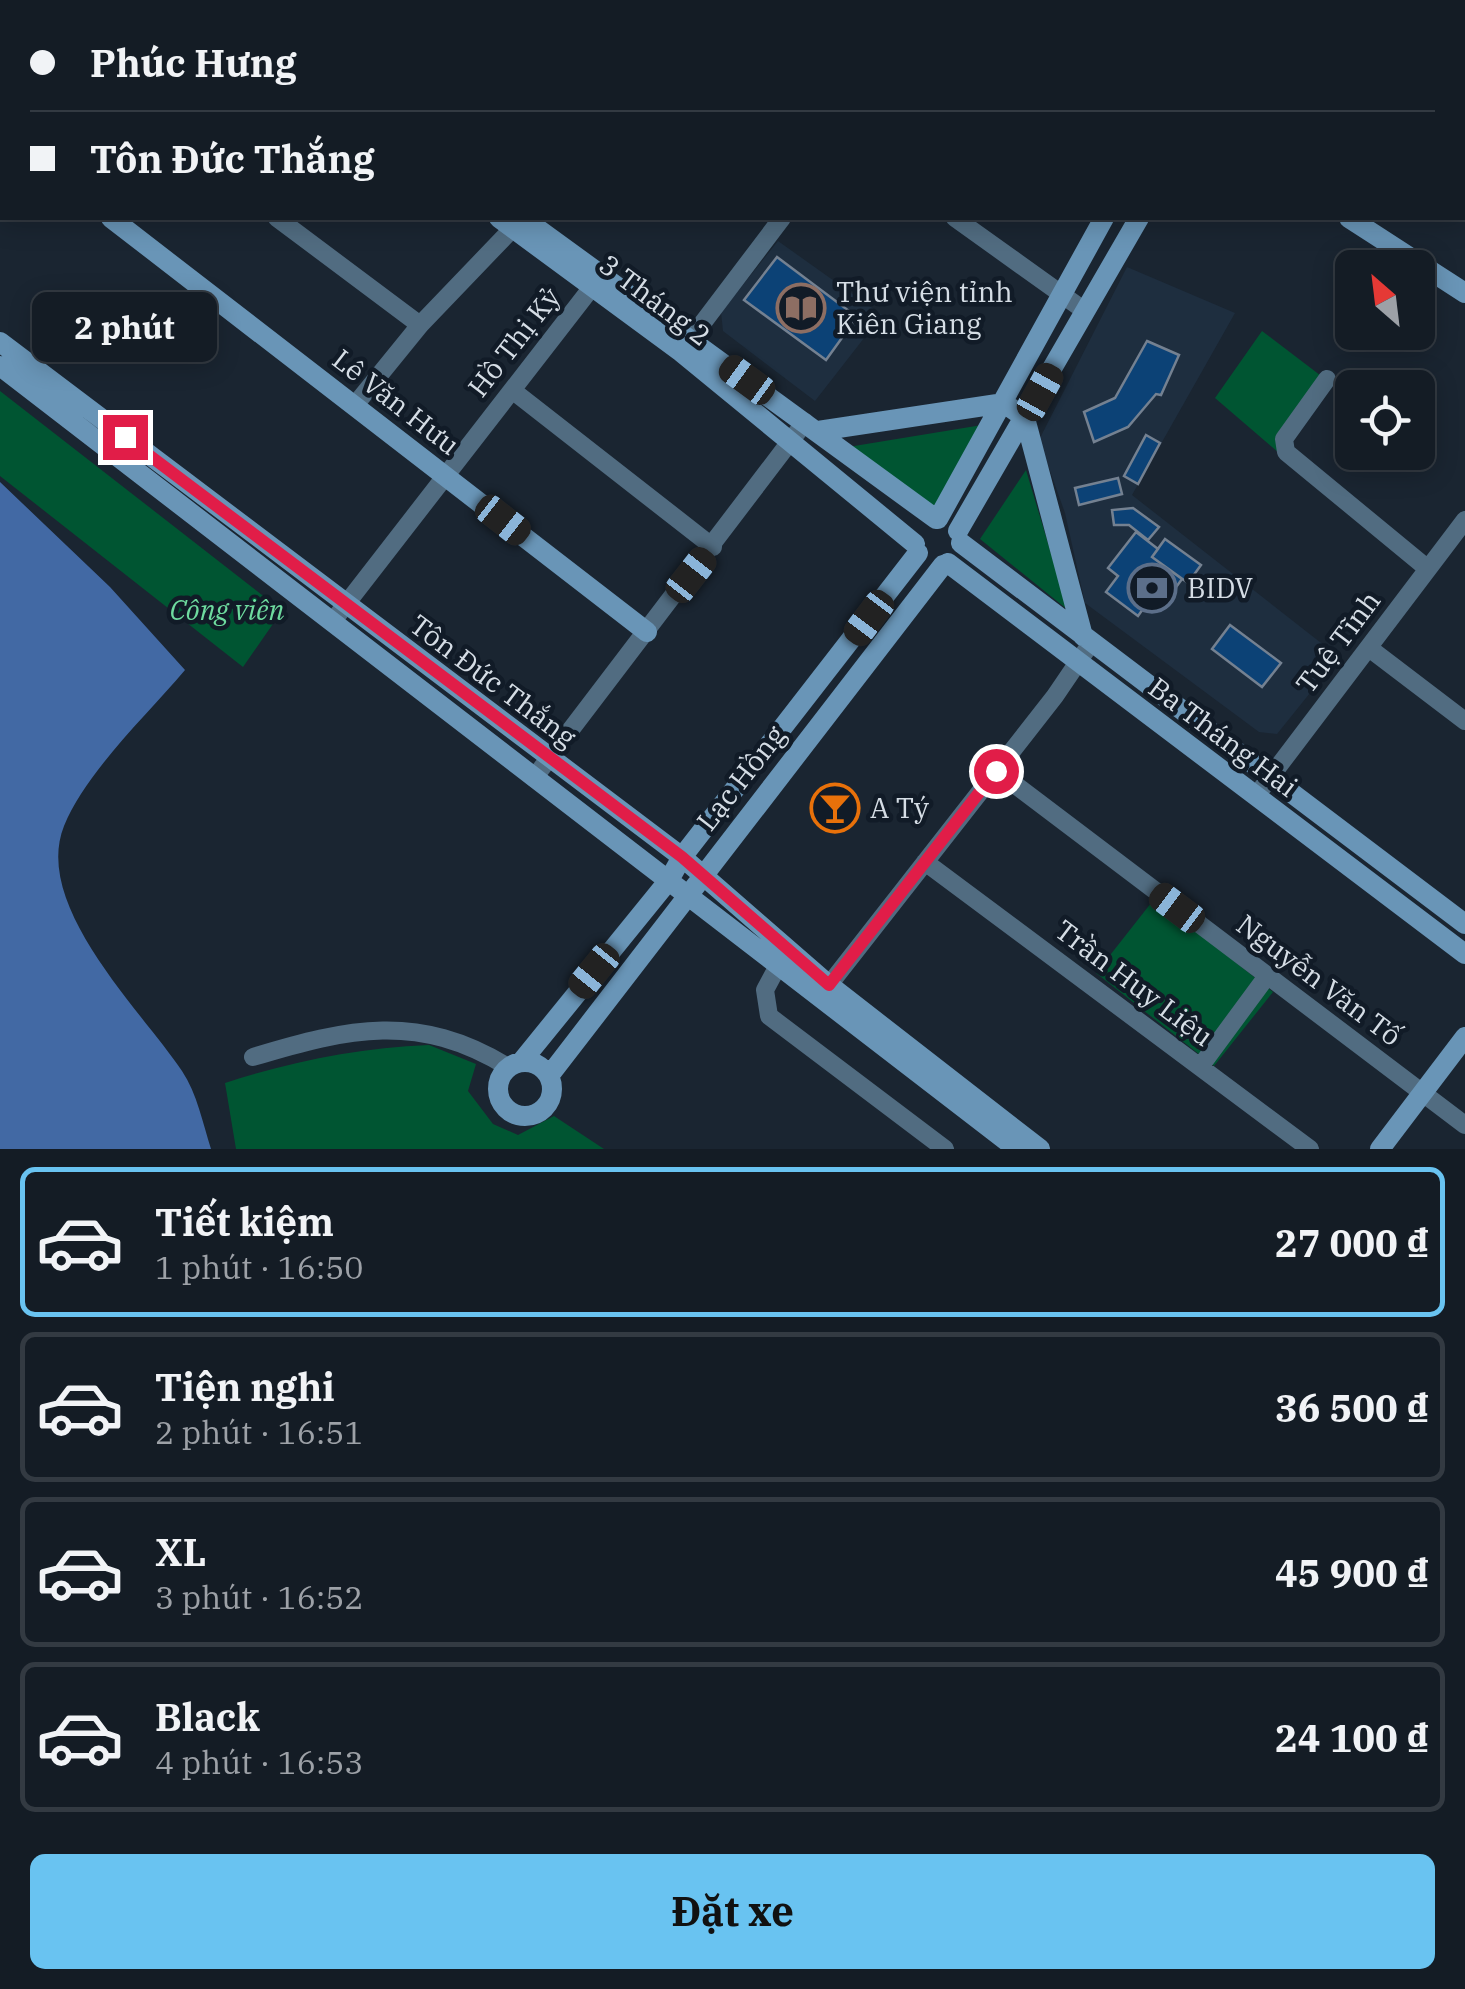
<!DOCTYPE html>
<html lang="vi">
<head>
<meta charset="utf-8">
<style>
	:root { --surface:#141c25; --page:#212932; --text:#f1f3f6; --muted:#9da1a7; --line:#333a42; --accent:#69c3f1 }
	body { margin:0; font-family:"IBM Plex Serif",serif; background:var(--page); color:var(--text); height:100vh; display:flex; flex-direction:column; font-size:38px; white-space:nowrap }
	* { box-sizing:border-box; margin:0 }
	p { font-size:32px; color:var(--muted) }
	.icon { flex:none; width:55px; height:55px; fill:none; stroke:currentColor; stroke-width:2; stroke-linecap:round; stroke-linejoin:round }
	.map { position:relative; height:1149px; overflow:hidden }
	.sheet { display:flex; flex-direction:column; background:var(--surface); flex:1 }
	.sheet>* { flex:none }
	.banner { position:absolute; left:0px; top:0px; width:1465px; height:220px; box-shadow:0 5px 25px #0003,0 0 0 2px var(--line); display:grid; align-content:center; height:220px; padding:0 30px; background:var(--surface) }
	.needle { width:65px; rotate:332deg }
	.fabs { position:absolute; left:1335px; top:250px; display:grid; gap:20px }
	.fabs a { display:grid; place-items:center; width:100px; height:100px; border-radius:15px; background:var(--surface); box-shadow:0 5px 25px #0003,0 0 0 2px var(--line); font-size:50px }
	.end { position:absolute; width:45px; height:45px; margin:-22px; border:12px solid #e11d48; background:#fff; box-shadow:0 0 0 5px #fff }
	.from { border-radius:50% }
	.bubble { position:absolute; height:70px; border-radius:15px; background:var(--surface); box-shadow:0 5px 25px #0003,0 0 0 2px var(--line); font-size:32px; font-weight:700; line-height:70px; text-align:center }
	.car { position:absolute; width:30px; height:60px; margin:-30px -15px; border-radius:12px; box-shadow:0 0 8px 2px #0007; background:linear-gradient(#222 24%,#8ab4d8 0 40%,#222 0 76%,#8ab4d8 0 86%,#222 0) }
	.banner b { display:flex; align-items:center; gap:35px; height:95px; font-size:38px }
	.banner b+b { border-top:2px solid var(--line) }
	.banner i { width:25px; height:25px; background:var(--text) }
	ul { padding:18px 0 0; list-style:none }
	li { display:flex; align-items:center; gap:30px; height:150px; margin:0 20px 15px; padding:0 10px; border:5px solid var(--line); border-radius:15px }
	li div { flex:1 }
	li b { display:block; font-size:38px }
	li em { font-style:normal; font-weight:700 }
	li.selected { border-color:var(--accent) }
	li>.icon { width:90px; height:90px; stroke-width:1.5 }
	.action { display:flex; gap:20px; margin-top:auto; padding:20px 30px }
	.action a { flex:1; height:115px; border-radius:15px; background:var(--accent); color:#111; font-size:40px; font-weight:700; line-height:115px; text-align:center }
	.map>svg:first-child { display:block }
	.built { fill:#1e2e3f }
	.green { fill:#005532 }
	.water { fill:#4269a4 }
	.building { fill:#0c4276; stroke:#748191; stroke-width:2.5 }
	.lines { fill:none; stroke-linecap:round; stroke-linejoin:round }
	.street { stroke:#516c81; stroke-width:18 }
	.secondary { stroke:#6995b7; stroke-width:20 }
	.route { stroke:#e11d48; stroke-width:12 }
	.labels { text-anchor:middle; stroke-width:9; stroke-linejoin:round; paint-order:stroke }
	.poi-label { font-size:28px; fill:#d5dde5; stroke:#111b27; text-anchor:start }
	.street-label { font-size:28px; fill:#d5dde5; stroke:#111b27 }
	.park-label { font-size:28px; font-style:italic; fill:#6edb9f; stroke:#111b27 }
</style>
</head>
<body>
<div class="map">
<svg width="1465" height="1149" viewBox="0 0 1465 1149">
	<rect width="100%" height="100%" fill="#1a2531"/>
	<path class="built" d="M778,241L882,315L815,401L723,331L721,312Z
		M1127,267L1235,313L1132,495L1339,657L1277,734L1259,732L1085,603L1065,513L1039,440Z"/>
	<path class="green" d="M1262,331L1333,385L1279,453L1215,398Z
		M0,391L266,598L275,621L243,667L0,476Z
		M982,425L933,511L848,447Z
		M1026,470L1068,610L980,539Z
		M1155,898L1273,992L1214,1066L1096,973Z
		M429,1045L476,1064L468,1091L493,1124L518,1135L554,1116L604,1149H236L225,1083C293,1061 358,1048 429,1045Z"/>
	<path class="water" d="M0,482L110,587L185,670C147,715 86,772 64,826C32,906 142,1011 182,1071C197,1093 203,1124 211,1149H0Z"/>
	<path class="building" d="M777,257L857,317L826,360L744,300Z
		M1147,341L1179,355L1161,395L1156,394L1128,427L1094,442L1084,412L1115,398Z
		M1146,435L1160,443L1138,484L1124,476Z
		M1118,478L1122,494L1079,505L1075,488Z
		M1133,508L1159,527L1148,540L1129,525H1114L1112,510Z
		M1136,532L1158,549L1152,557L1182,579L1166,601L1155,592L1138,616L1106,592L1118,576L1108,568Z
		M1165,539L1201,565L1188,583L1152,557Z
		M1230,625L1281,663L1262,687L1212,649Z"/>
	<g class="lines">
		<path class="street" d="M489,0L493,2
			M192,2L195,0
			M377,2L379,0
			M460,2L462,0
			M520,2L522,0
			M700,2L702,0
			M814,2L816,0
			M956,2L958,0
			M1462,101L1465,102
			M277,218L420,325
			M955,218L1085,311
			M683,349L782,218
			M1327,379L1284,439L1286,452L1428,569
			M512,390L713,547
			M355,405L420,325L513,228L514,218
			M333,621L592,287
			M1369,648L1465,721
			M997,771L1465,1125
			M534,778L805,422
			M1262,788L1465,520
			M925,862L1310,1149
			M779,964L765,990L769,1016L945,1149
			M824,998L829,985L1055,696L1091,643
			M253,1057C349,1028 418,1012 508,1067
			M1200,1067L1267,976"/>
		<path class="secondary" d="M210,0L213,2
			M242,0L245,2
			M1039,0L1042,2
			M1220,2L1222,0
			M1255,2L1256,0
			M0,132L2,134
			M111,218L647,632
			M499,218L681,352L915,544
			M523,218L936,519
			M1349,218L1465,293
			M0,342L682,857L829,985L1040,1149
			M0,366L1017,1149
			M818,431L1004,403L1025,418L1083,636
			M938,519L1104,218
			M958,531L1139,218
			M961,543L1465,924
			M948,563L1465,954
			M522,1061L669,880L682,857L918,553
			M498 1089a27 27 0 1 1 54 0a27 27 0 1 1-54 0Z
			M549,1076L943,565
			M1380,1149L1465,1037"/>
	</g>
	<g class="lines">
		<path class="route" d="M125,437L682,857L829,985L996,771"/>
	</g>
	<defs>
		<g id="library-ring" transform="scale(2.5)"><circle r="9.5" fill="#111b27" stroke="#8d6e63" stroke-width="1.5"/><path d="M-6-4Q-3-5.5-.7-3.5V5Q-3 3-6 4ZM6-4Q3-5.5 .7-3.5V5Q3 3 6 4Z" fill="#8d6e63"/></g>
		<g id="bank-ring" transform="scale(2.5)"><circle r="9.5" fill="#111b27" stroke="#5c6f8a" stroke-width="1.5"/><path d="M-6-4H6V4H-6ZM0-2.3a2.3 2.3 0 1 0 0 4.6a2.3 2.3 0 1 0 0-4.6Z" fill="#5c6f8a"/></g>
		<g id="bar-ring" transform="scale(2.5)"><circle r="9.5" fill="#111b27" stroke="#e8710a" stroke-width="1.5"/><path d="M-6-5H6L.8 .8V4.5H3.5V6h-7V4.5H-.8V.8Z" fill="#e8710a"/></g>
	</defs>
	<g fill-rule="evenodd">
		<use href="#library-ring" x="801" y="308"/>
		<use href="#bank-ring" x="1152" y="588"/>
		<use href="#bar-ring" x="835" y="808"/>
	</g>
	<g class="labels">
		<g class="poi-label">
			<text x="836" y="302">Thư viện tỉnh<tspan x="836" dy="32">Kiên Giang</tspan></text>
			<text x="1187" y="598">BIDV</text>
			<text x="870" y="818">A Tý</text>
		</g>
		<g class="street-label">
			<text transform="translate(655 300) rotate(37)" y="10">3 Tháng 2</text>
			<text transform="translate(514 342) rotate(-52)" y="10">Hồ Thị Kỷ</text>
			<text transform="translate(396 402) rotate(38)" y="10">Lê Văn Hưu</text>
			<text transform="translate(1338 642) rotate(-53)" y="10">Tuệ Tĩnh</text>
			<text transform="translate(493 681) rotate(37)" y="10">Tôn Đức Thắng</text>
			<text transform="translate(1223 737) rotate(37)" y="10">Ba Tháng Hai</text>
			<text transform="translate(741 778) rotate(-52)" y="10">Lạc Hồng</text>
			<text transform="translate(1319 980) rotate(37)" y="10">Nguyễn Văn Tố</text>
			<text transform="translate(1134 983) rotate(37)" y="10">Trần Huy Liệu</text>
		</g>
		<g class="park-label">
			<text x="227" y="620">Công viên</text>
		</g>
	</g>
</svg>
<div class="fabs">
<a><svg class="needle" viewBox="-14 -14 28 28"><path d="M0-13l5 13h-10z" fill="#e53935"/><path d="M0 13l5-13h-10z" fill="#9da1a7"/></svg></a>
<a><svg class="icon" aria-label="locate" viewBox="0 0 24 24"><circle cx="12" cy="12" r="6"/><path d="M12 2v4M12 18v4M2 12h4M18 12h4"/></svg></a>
</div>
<i class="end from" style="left:996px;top:771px"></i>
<i class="end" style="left:125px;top:437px"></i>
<div class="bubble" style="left:32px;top:292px;width:185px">2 phút</div>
<i class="car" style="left:747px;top:380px;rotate:306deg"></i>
<i class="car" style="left:1040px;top:392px;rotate:29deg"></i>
<i class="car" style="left:503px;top:520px;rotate:128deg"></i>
<i class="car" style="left:691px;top:575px;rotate:38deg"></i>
<i class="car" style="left:869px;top:618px;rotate:217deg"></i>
<i class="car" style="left:1177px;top:908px;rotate:307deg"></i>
<i class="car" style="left:594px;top:971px;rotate:219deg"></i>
<div class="banner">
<b><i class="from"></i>Phúc Hưng</b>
<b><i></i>Tôn Đức Thắng</b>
</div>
</div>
<section class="sheet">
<ul>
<li class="selected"><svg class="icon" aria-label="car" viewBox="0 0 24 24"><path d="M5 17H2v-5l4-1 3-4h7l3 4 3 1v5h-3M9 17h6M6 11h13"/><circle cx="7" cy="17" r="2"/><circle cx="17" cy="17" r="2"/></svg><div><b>Tiết kiệm</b><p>1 phút · 16:50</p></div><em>27 000 ₫</em></li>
<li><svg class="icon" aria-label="car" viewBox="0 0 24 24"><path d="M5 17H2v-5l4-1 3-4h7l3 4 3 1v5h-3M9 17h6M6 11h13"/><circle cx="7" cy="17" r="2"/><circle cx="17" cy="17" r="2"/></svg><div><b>Tiện nghi</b><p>2 phút · 16:51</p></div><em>36 500 ₫</em></li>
<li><svg class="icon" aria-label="car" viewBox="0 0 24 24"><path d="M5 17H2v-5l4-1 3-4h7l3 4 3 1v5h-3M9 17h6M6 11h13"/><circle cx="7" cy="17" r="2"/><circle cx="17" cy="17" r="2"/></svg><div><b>XL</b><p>3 phút · 16:52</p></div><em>45 900 ₫</em></li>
<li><svg class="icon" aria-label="car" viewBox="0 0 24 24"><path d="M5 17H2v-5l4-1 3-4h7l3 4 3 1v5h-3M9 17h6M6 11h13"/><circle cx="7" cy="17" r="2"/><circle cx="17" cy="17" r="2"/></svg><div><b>Black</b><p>4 phút · 16:53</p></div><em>24 100 ₫</em></li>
</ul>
<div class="action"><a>Đặt xe</a></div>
</section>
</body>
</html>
